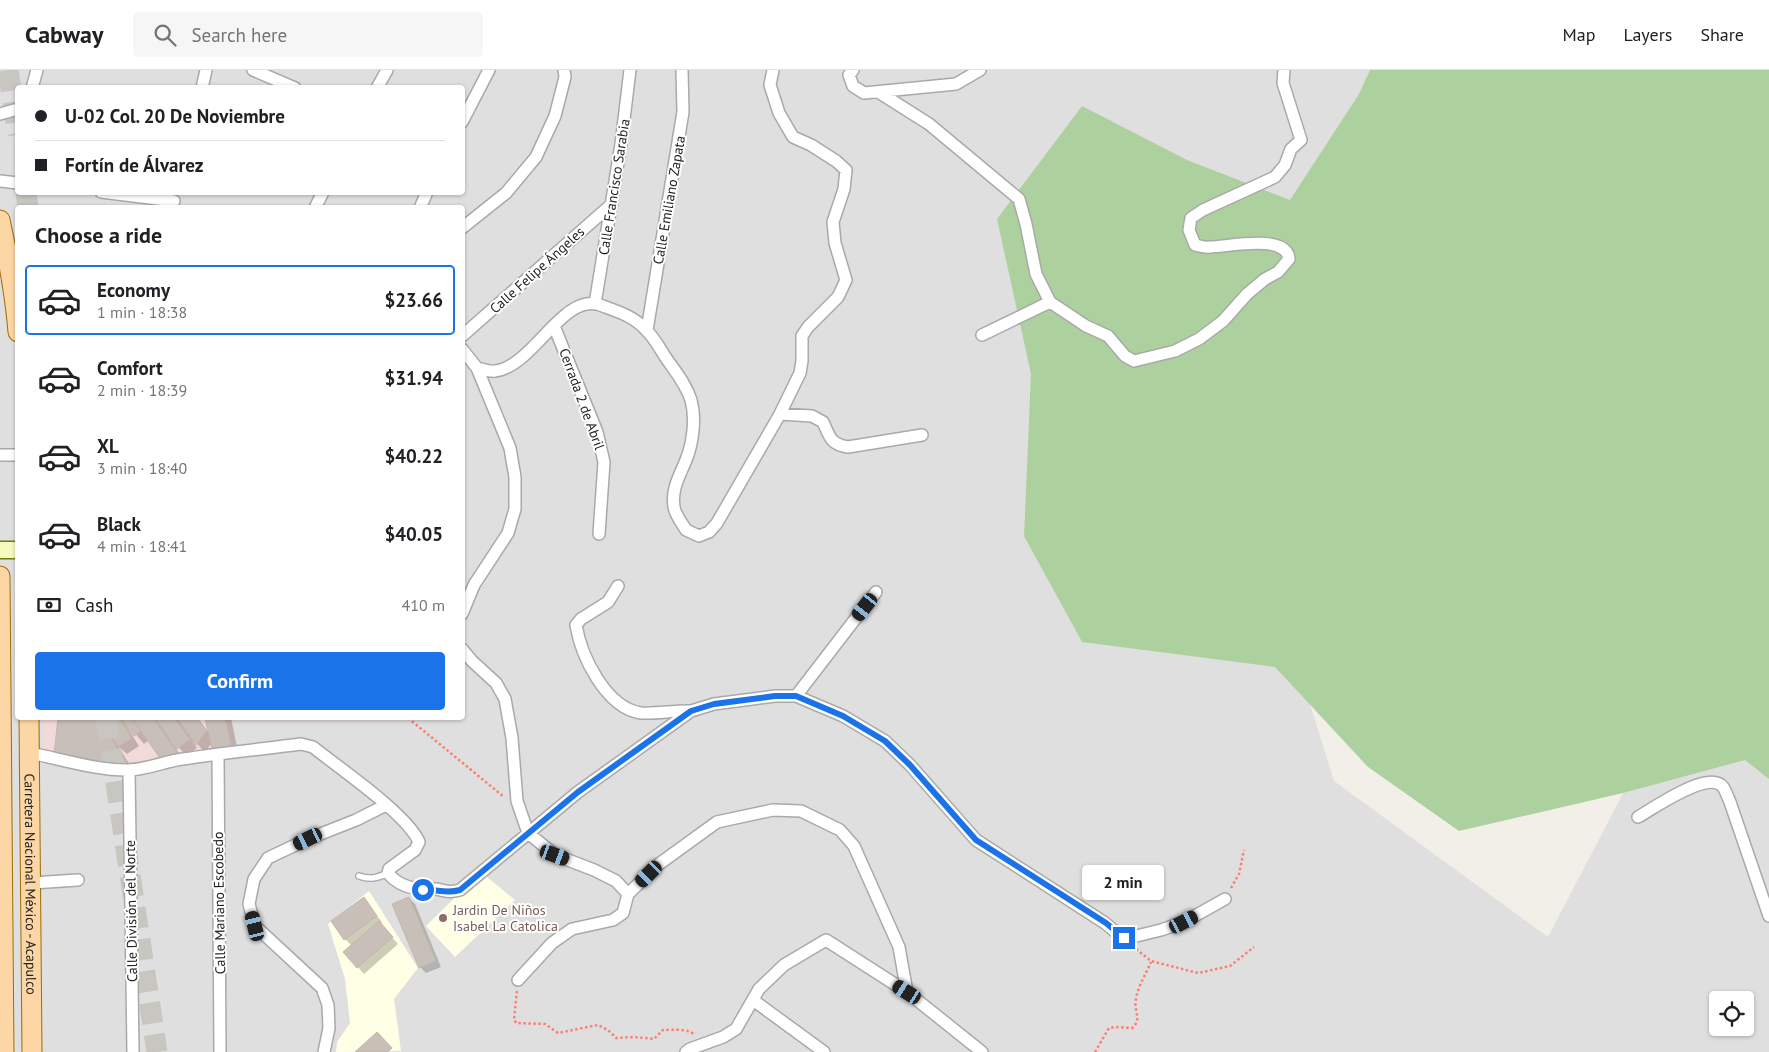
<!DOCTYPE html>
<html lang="en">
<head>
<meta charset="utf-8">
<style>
	:root { --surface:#fff; --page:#f6f6f6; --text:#202124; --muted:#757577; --line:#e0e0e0; --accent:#1a73e8 }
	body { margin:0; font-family:"PT Sans",sans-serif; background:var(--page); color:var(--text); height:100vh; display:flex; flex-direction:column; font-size:19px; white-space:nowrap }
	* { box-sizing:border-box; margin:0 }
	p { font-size:16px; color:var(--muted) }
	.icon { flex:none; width:28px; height:28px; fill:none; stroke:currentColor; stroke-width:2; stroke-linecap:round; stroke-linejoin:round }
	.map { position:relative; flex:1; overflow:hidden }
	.panel { position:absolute; left:15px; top:135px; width:450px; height:515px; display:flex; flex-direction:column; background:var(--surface); border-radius:5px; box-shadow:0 1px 4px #0004 }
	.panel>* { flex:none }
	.banner { position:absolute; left:15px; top:15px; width:450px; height:110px; border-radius:5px; box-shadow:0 1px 4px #0004; display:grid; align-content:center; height:110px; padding:0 20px; background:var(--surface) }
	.buttons { position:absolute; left:1709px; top:921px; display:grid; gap:10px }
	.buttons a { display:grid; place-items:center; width:45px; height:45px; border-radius:5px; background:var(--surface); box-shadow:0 1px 4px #0004; font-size:25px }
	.end { position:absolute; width:22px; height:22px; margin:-11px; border:6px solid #1a73e8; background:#fff; box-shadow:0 0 0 2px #fff }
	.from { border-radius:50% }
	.bubble { position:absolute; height:35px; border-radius:5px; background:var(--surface); box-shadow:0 1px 4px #0004; font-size:16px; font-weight:800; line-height:35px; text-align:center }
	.car { position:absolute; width:15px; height:30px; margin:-15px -8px; border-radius:6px; box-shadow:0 0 4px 1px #0007; background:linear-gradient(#222 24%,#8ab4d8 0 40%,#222 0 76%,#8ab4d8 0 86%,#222 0) }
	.banner b { display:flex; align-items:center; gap:18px; height:48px; font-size:19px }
	.banner b+b { border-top:1px solid var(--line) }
	.banner i { width:12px; height:12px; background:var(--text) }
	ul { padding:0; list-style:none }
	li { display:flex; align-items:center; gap:15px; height:70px; margin:0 10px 8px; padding:0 10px; border:2px solid transparent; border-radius:5px }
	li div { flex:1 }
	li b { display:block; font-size:19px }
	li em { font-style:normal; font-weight:800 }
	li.current { border-color:var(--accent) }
	li>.icon { width:45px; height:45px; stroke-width:1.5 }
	h2 { padding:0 20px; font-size:22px; line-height:60px }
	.pay { display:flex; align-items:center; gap:12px; height:55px; padding:0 20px; font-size:19px }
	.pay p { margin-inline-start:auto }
	.primary-button { display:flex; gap:10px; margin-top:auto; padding:10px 20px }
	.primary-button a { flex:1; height:58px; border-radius:5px; background:var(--accent); color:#fff; font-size:20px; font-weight:800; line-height:58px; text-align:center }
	header { display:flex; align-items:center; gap:30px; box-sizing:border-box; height:70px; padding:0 25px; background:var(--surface); border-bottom:1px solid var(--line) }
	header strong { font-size:24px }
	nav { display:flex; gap:28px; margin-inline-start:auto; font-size:18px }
	.search { width:350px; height:45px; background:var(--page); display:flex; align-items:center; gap:12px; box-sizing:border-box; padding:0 18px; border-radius:5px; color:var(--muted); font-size:19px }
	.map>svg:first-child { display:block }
	.residential { fill:#e0dfdf; fill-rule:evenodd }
	.commercial { fill:#f2dad9 }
	.education { fill:#ffffe5 }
	.forest { fill:#add19e }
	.shadow { fill:#0003 }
	.building { fill:#c7bfb8; stroke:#c4b6ab }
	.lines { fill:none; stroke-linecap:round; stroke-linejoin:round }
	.highway-tunnel { stroke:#c8c6c1; stroke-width:21; stroke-dasharray:21 11; stroke-linecap:butt }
	.lane-casing { stroke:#a9a9a9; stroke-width:8 }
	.street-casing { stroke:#a9a9a9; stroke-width:14 }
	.secondary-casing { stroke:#707d05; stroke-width:19 }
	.primary-casing { stroke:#a06b00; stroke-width:21 }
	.path { stroke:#fa8072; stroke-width:2.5; stroke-dasharray:2.5 2.5; stroke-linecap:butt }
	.lane { stroke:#fff; stroke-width:5.5 }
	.street { stroke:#fff; stroke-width:11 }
	.secondary { stroke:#f7fabf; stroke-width:16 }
	.primary { stroke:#fcd6a4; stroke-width:19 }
	.route { stroke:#1a73e8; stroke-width:6 }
	.education-dot { fill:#8d6e63; stroke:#fff; stroke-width:2 }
	.labels { text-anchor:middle; stroke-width:4; stroke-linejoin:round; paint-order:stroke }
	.street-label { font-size:14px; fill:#222; stroke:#fff }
	.education-label { font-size:14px; fill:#785e54; stroke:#fff; text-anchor:start }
</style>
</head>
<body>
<header>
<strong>Cabway</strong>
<div class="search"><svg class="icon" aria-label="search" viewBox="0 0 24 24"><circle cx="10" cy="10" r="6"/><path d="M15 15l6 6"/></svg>Search here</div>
<nav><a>Map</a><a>Layers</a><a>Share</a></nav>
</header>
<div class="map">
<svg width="1769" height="982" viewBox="0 0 1769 982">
	<rect width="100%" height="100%" fill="#f2efe9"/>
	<path class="residential" d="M0,0H1544L1225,362L1334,711L1548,867L1689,597L1769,630V982H0ZM18,18H462V122H18ZM18,138H462V648H18ZM1718,930H1745V958H1718Z"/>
	<path class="commercial" d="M44,648H230L236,678L129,698L50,684L43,679Z"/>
	<path class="education" d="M481,802L515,830L455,887L426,856Z
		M369,821L418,898L394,929L401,981L336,982L337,972L350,953L345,909L328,854Z"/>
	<path class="forest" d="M1370,0H1769V709L1745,690L1623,723L1459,761L1368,697L1275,597L1082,572L1024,466L1031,304L997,149L1082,36L1187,90L1290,130L1359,24Z"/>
	<path class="shadow" d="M59,648H198L210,665L207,648H231L239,687L223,691L212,673L205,682L194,671L193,672L197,678L186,686L172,669L170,670L186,693L171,698L163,690L149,670L144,674L129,656L127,657L139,676L127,684L118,676L135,703L55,685Z
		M409,828L415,834L441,897L426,903L420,897Z
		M364,829L382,852L380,854L398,874L364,904L345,882L352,876L345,869Z"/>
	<path class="building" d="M58,648H98L129,696L54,685Z
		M99,648H119L132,668L118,677Z
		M121,648H131L141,661L134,666Z
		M132,648H153L179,685L162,691Z
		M155,648H174L190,669L177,679Z
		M177,648H197L207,661L196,675Z
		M205,648H225L232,679L213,683Z
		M364,827L377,846L344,870L331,851Z
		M409,827L436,891L419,898L392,834Z
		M379,851L393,867L357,898L343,882Z
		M377,962L392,978L388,982H355Z"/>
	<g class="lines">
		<path class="highway-tunnel" d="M8,0L18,65
			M26,122L28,138
			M106,648L157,982"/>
		<g class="lane-casing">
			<path id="lane" d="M359,806C370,810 377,808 388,803"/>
		</g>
		<g class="street-casing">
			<path id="street" d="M253,0L295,18
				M853,0L849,5L853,16L864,23L956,14L980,0
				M32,18L37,0
				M202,18L206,0
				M377,18L387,0
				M880,23L929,54L1019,129L1026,154L1036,204L1050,232L1086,256L1108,266L1125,286L1134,291L1175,281L1199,269L1223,251L1247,224L1265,209L1278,202L1289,189C1287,163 1227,177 1210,177C1205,178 1200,176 1195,175L1189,160L1191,148L1203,140L1275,107L1285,95L1291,79L1301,70L1283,13L1284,0
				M0,44L18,39
				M462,52L489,0
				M0,111L18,113
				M101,122L174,131
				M315,138L323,122
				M420,138L427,122
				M462,158L506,123L536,87L555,46L565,7L564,0
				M595,234L621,74L630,0
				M554,256L597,362L604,392L599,464
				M647,260L683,42L682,0
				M982,265L1050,232
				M462,266L612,134
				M462,279L477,298L510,378L515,407V439L508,463L474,515L462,544
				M477,298C482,299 490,302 495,301C533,297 563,222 600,235C616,241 634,246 646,260C654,267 660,279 666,288C675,301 686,314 691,330C696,348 693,373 686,390C680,405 671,419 674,437C675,445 682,453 686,460L699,466L709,462L717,453L780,344L800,303L802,291V266L808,257L838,227L846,210L835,173L833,152L844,119L846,100L836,91L811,75L793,67L779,43L770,15L773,0
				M780,344L812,346L823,352C830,367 830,374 848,377L922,365
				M0,385H18
				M618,516L608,532L581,549L576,555C581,586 606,638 641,643C658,644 675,640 691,641
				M462,579L472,591L496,613L505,629L512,668L517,731L528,763L555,785L594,800L616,811L628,824
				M796,626L876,522
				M30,683C61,689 95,700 127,700C147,700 165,691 183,689C222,683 262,679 301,674L313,677C339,698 407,744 419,772L415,780L389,799L388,803C396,814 411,819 424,819C428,820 432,818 436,819C447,821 448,823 460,820L578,722L691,641L714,634L775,626H796L843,646L885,671L910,695L976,770L1105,853L1124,869L1161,860L1184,852L1225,829
				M218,684L220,982
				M129,700L133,982
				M1638,747C1654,738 1709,699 1723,717C1726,721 1728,728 1730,732L1769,846
				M32,813L78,810
				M518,910L552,873L572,859L613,850L623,843L628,824L659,794L717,752L773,740L801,741L840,760L854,776L899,877L907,922
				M753,930L824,982
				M324,982L329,958L328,935L322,918L255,856L249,834L254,809L268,788L308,769L356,750L386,735
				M686,982L690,979L723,967L736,959L759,919L784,895L826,870L907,922L982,982"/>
		</g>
		<g class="secondary-casing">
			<path id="secondary" d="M0,480H18"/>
		</g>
		<g class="primary-casing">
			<g id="primary">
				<path d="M0,150C8,187 15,224 18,262"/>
				<path d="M0,506L4,982"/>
				<path id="s1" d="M29,648L32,982"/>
			</g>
		</g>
		<path class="path" d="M408,648L504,727
			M1231,818L1239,804L1244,780
			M1136,879L1151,891L1198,903L1230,896L1254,877
			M517,921L514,949L516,953L545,954L558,963L598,955L608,960L616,968L634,967L654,969L663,960C673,960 687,958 695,965
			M1095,982L1109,958L1116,957L1132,958C1143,949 1133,941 1136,929C1138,916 1146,904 1151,892"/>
		<use href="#lane" class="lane"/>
		<use href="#street" class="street"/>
		<use href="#secondary" class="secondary"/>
		<use href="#primary" class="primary"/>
	</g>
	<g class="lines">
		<path class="route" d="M423,820C437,819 446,824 460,820L578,722L691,641L714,634L775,626H796L843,646L885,671L910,695L976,770L1106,853L1124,868"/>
	</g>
	<circle class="education-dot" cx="443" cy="848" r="5"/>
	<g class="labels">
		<g class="street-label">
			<text transform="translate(614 117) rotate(-81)" y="5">Calle Francisco Sarabia</text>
			<text transform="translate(669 130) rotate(-80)" y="5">Calle Emiliano Zapata</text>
			<text transform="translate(537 200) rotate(-42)" y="5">Calle Felipe Ángeles</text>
			<text transform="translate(582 329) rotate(70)" y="5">Cerrada 2 de Abril</text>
			<text dy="5" stroke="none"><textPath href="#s1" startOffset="166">Carretera Nacional México - Acapulco</textPath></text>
			<text transform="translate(219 833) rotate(-91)" y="5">Calle Mariano Escobedo</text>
			<text transform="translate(131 841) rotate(-91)" y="5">Calle División del Norte</text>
		</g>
		<g class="education-label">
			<text x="453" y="845">Jardin De Niños<tspan x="453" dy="16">Isabel La Catolica</tspan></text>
		</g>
	</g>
</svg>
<div class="buttons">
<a><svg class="icon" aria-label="locate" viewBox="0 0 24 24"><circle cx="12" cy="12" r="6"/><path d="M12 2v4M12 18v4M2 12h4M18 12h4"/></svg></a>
</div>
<i class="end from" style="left:423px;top:820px"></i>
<i class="end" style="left:1124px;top:868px"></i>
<div class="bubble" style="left:1082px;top:795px;width:82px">2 min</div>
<i class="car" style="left:865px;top:537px;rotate:218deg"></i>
<i class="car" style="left:308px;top:769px;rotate:244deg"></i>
<i class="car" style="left:555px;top:785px;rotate:110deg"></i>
<i class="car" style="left:649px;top:804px;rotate:225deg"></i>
<i class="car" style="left:1184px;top:852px;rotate:63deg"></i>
<i class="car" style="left:255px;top:856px;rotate:346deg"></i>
<i class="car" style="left:907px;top:922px;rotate:302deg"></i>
<div class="banner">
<b><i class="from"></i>U-02 Col. 20 De Noviembre</b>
<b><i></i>Fortín de Álvarez</b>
</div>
<section class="panel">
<h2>Choose a ride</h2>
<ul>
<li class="current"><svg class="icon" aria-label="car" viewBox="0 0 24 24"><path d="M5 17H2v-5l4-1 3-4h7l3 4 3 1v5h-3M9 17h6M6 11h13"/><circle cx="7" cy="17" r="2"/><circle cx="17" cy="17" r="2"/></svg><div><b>Economy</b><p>1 min · 18:38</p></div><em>$23.66</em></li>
<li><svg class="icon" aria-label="car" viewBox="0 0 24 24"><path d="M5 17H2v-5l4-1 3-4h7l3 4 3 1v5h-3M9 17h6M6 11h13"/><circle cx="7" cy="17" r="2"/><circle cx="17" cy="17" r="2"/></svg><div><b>Comfort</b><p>2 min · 18:39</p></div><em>$31.94</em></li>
<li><svg class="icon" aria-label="car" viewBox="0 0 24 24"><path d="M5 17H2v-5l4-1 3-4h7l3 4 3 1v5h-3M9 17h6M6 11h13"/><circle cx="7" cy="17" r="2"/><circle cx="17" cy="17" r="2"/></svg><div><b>XL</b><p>3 min · 18:40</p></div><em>$40.22</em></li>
<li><svg class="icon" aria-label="car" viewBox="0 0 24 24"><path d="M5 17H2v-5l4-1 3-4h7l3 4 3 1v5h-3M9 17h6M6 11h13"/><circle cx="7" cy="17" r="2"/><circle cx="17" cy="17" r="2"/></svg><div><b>Black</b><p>4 min · 18:41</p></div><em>$40.05</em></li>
</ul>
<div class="pay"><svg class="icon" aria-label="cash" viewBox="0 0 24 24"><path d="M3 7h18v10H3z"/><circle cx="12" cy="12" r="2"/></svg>Cash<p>410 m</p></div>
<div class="primary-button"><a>Confirm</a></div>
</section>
</div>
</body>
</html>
